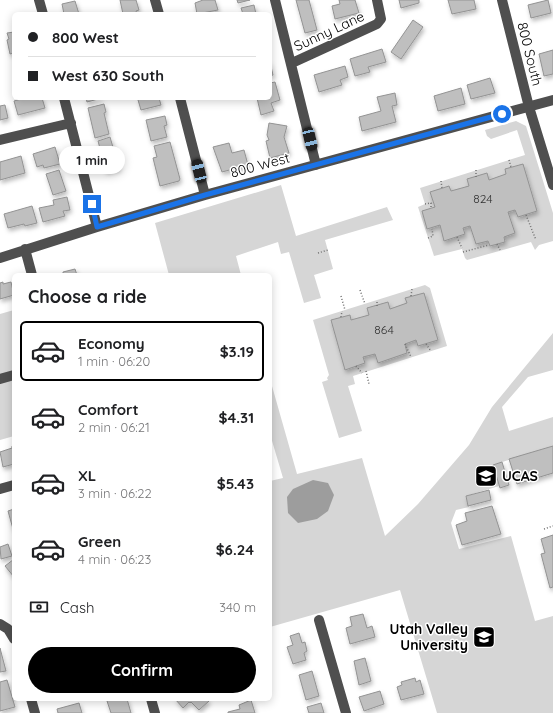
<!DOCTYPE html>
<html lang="en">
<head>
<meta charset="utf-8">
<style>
	:root { --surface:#fff; --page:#f2f2f2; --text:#202124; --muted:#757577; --line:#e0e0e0; --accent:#000 }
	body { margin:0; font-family:Quicksand,sans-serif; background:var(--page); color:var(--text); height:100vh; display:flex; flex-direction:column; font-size:15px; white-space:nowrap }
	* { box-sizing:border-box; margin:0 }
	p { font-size:13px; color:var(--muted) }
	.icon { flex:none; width:22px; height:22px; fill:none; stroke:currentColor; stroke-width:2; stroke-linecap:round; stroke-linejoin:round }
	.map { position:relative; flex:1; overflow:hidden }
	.side { position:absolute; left:12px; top:273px; width:260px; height:428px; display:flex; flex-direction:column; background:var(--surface); border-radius:6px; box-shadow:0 2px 10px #0003 }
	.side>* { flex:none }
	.top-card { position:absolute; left:12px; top:12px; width:260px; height:88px; border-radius:6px; box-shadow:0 2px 10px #0003; display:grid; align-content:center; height:88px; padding:0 16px; background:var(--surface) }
	.end { position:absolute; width:18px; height:18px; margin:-9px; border:5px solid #1a73e8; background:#fff; box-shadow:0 0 0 2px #fff }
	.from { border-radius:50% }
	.bubble { position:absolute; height:28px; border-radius:14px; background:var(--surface); box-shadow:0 2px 10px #0003; font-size:13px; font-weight:700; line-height:28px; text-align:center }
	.car { position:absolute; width:12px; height:24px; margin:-12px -6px; border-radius:5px; box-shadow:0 0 3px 1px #0007; background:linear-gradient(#222 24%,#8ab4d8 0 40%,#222 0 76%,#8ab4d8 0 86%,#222 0) }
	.top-card b { display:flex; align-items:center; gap:14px; height:38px; font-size:15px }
	.top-card b+b { border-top:1px solid var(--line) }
	.top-card i { width:10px; height:10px; background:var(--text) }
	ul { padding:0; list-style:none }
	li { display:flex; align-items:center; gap:12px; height:60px; margin:0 8px 6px; padding:0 8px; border:2px solid transparent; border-radius:6px }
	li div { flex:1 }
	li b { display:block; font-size:15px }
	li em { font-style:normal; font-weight:700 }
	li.current { border-color:var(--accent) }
	li>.icon { width:36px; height:36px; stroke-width:1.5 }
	h2 { padding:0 16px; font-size:18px; line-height:48px }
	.pay { display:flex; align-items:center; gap:10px; height:44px; padding:0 16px; font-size:15px }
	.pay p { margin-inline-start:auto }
	.action { display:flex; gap:8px; margin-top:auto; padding:8px 16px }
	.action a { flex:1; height:46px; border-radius:24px; background:var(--accent); color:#fff; font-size:16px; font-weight:700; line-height:46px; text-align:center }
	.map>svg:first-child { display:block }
	.green { fill:#d6d6d6 }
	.water { fill:#9d9d9d }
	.building { fill:#bfbfbf; stroke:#939393; filter:url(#shadow) }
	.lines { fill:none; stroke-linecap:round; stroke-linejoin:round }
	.path { stroke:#717171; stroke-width:1.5; stroke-dasharray:1 2; stroke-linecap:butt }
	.minor { stroke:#4f4f4f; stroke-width:10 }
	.route { stroke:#1a73e8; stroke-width:5 }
	.labels { text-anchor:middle; stroke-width:3; stroke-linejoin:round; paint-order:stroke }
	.number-label { font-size:12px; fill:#303030 }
	.street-label { font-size:14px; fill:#000; stroke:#fff }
	.poi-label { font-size:14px; font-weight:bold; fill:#000; stroke:#fff; text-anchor:start }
</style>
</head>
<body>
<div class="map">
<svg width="553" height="713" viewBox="0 0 553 713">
	<defs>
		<filter id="shadow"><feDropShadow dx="1.5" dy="3" stdDeviation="2" flood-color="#0004"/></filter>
	</defs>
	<rect width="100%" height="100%" fill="#fff"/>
	<path class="green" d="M516,121L526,126L553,213V241L539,245L535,250L531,242L467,260L465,258L462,249L434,256L418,207L425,204L420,188L525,155L517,130L491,139L487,136L485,130Z
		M281,185L296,236L387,207L393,220L325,240L333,269L314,275L321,298L304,303L289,252L281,254L278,242L236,256L241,275H169L155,223Z
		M425,285L430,288L447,346L353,376L355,384L348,386L362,431L339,438L322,382L328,380L327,378L329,375L313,320Z
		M14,310V436L0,440V314Z
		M553,333V370L528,377L502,407L509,431L553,417V446L493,465L499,486L466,496L469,507L456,510L451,523L459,549L511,536L535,621L553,616V713H437L400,590L270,627V481L283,478L270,434V379L297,474L362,458L385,536L418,504L469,445L492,407Z"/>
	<path class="water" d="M313,480L328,483L334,495L328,511L317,519L298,523L288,513L287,497L293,489Z"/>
	<path class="building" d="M120,0H136L139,10L136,11L137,14H123Z
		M203,0H215L218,10L197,14L195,3Z
		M237,0H250L238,3Z
		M296,0H309L317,30L305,33Z
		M339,0H355L359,13L335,19L332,6L340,4Z
		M399,0H419V3L401,8Z
		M448,0H474L476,9L452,14Z
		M548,0L551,13L531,18L528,5Z
		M75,1L79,14H64L62,4Z
		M254,5L256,14H243L241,8Z
		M413,20L423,27L401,59L391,52Z
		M14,32V53L10,54L7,40L9,39L7,33Z
		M382,49L386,62L368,67L370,72L355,76L350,59Z
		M553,50V74L544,76L539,54Z
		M270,62L273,75L270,76Z
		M345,66L348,77L340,80L342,85L319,92L314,75Z
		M490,78L495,93L471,99L467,85Z
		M275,82L280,100L271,103L274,111L261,115L257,98H270V83Z
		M461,88L465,104L438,111L434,96Z
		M395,93L397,105L392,106L396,122L362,131L359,117L381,111L377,97Z
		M25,98H42L45,108L18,115L14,101Z
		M86,98H102L87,102Z
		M141,98H159L161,105L141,110L138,100Z
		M104,104L106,112L104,113L109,134L95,138L88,108Z
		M5,105L8,118L0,120V106Z
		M165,116L167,125L164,126L167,137L151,141L146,120Z
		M269,123L287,126L284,137L289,153L270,158L266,141L269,140L267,135Z
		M110,137L119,168L106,171L98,141Z
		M170,142L180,179L179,181L160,186L153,158L157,157L154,146Z
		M229,143L232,153L244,150L248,165L222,172L213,147Z
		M55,147L60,164L44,168L43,165L37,167L33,154Z
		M21,156L25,173L0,180V162Z
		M523,164L537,211L518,217L515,210L508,212L515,233L504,237L505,242L490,246L488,241L476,244L470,226L463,228L465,234L444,241L440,225L427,229L422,211L435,207L430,192L449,186L451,191L469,186L467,179L487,173L489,180L506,174L505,169Z
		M59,170L66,191L53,195L46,174Z
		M67,197L70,210L63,211L65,216L43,222L39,208L54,205L53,200Z
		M32,206L37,223L25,226L24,224L8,228L4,214Z
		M75,269L77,275H63V272Z
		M3,282V284L11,282L14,295L0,299V283Z
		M424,293L438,340L418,346L416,340L405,344L407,353L378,363L375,354L363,357L365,363L345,370L331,320L350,315L351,320L369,315L367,308L388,302L390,309L407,303L405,298Z
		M12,446H14V464L3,467L0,452L12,448Z
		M553,446V473L517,484L509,459Z
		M502,462L509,485L500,488L493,465Z
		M489,490L491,500L468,506L466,496Z
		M492,506L501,534L462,545L456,525L467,521L465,513Z
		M14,509V528L13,529L8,511Z
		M553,535V587L550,588L541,554L545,553L541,539Z
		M8,544L12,556L1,559L0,547Z
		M14,559V577L5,566Z
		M363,614L367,628L372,626L375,637L350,644L346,628L352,626L350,617Z
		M299,633L302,643L305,642L307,651L304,653L306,660L293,664L287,647L293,645L290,636Z
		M0,648L6,671L0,672Z
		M365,658L371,681L359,685L354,661Z
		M312,671L319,696L306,700L299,675Z
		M415,678L416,682L420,680L424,694L401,700L397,687L402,685L401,682Z
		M7,680L15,707L0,711V682Z
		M380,691L384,704L364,711L359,697Z
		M113,699H127L131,713H111L107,701Z
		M175,699H207L209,701L199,710L191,702L190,703L189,702L183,708Z
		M251,700L255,713H228V712L240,709L239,705Z
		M79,703L82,713H58L57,709Z
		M321,703L324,713H309L307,707Z"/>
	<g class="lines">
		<path class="path" d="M509,160L511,167
			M476,170V177
			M441,181L442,188
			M425,204L431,203V208
			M526,215L536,240
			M457,237L462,248
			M428,238L433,236L432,229
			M497,244L500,250
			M463,252L489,245
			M318,253L328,250
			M360,290L365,304
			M341,296L345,310
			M411,296L412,289
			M377,306V300
			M341,317L342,311
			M405,344L411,357
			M426,344L431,351
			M356,366L362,373
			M366,371L369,384
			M544,529L553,526"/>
		<path class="minor" d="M39,0L43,14
			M155,0L159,14
			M275,0L316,165
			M502,0L529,107L553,185
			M292,63L377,24L381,19L377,0
			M64,98L97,227
			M180,98L205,195
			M0,140L71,123
			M25,249L32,275
			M0,258L97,227L205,195L553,100
			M0,379L14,375
			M0,489L14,485
			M319,620L346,713
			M0,624L8,629L14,639
			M31,699L35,713
			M151,699L155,713"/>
	</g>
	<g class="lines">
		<path class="route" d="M92,204L97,227L205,195L502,114"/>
	</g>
	<defs>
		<g id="school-square" transform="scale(1.15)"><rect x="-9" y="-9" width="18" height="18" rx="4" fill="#000" stroke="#fff"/><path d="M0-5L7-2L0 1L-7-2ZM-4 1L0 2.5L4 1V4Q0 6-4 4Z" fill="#fff"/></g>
		<g id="university-square" transform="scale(1.15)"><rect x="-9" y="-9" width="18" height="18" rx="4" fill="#000" stroke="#fff"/><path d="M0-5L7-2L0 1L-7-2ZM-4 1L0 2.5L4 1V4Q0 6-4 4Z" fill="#fff"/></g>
	</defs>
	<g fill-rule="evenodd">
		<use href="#school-square" x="486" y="476"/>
		<use href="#university-square" x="484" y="637"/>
	</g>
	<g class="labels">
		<g class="number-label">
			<text x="483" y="203">824</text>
			<text x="384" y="334">864</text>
		</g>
		<g class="street-label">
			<text transform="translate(329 31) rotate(-25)" y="5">Sunny Lane</text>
			<text transform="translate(530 54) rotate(76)" y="5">800 South</text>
			<text transform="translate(260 165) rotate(-15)" y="5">800 West</text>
		</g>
		<g class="poi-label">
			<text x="502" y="481">UCAS</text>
			<text x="468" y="634" text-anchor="end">Utah Valley<tspan x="468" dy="16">University</tspan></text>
		</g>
	</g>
</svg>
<i class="end from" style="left:502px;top:114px"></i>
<i class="end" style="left:92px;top:204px"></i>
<div class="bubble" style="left:59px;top:146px;width:66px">1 min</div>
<i class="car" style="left:310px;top:139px;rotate:167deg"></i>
<i class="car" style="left:199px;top:171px;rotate:346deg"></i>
<div class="top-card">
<b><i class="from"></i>800 West</b>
<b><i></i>West 630 South</b>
</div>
<section class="side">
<h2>Choose a ride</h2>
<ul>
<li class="current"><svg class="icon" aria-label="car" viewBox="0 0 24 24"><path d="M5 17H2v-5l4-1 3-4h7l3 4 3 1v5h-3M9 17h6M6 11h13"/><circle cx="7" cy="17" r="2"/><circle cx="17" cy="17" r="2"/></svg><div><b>Economy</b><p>1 min · 06:20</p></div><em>$3.19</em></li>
<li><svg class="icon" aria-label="car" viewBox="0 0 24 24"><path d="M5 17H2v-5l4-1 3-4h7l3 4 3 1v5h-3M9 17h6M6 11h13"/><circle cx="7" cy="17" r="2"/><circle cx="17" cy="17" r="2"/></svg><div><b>Comfort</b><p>2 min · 06:21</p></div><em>$4.31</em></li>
<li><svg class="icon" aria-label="car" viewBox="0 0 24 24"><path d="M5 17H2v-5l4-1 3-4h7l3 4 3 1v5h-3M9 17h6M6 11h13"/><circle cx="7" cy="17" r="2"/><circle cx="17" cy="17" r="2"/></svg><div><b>XL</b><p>3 min · 06:22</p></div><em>$5.43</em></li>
<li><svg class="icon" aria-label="car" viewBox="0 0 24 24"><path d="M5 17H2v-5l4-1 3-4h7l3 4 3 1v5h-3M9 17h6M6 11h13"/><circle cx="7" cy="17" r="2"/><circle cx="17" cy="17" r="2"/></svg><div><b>Green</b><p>4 min · 06:23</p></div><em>$6.24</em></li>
</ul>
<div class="pay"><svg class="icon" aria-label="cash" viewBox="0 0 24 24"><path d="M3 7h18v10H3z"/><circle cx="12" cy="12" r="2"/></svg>Cash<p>340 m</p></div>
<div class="action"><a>Confirm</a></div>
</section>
</div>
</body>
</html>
